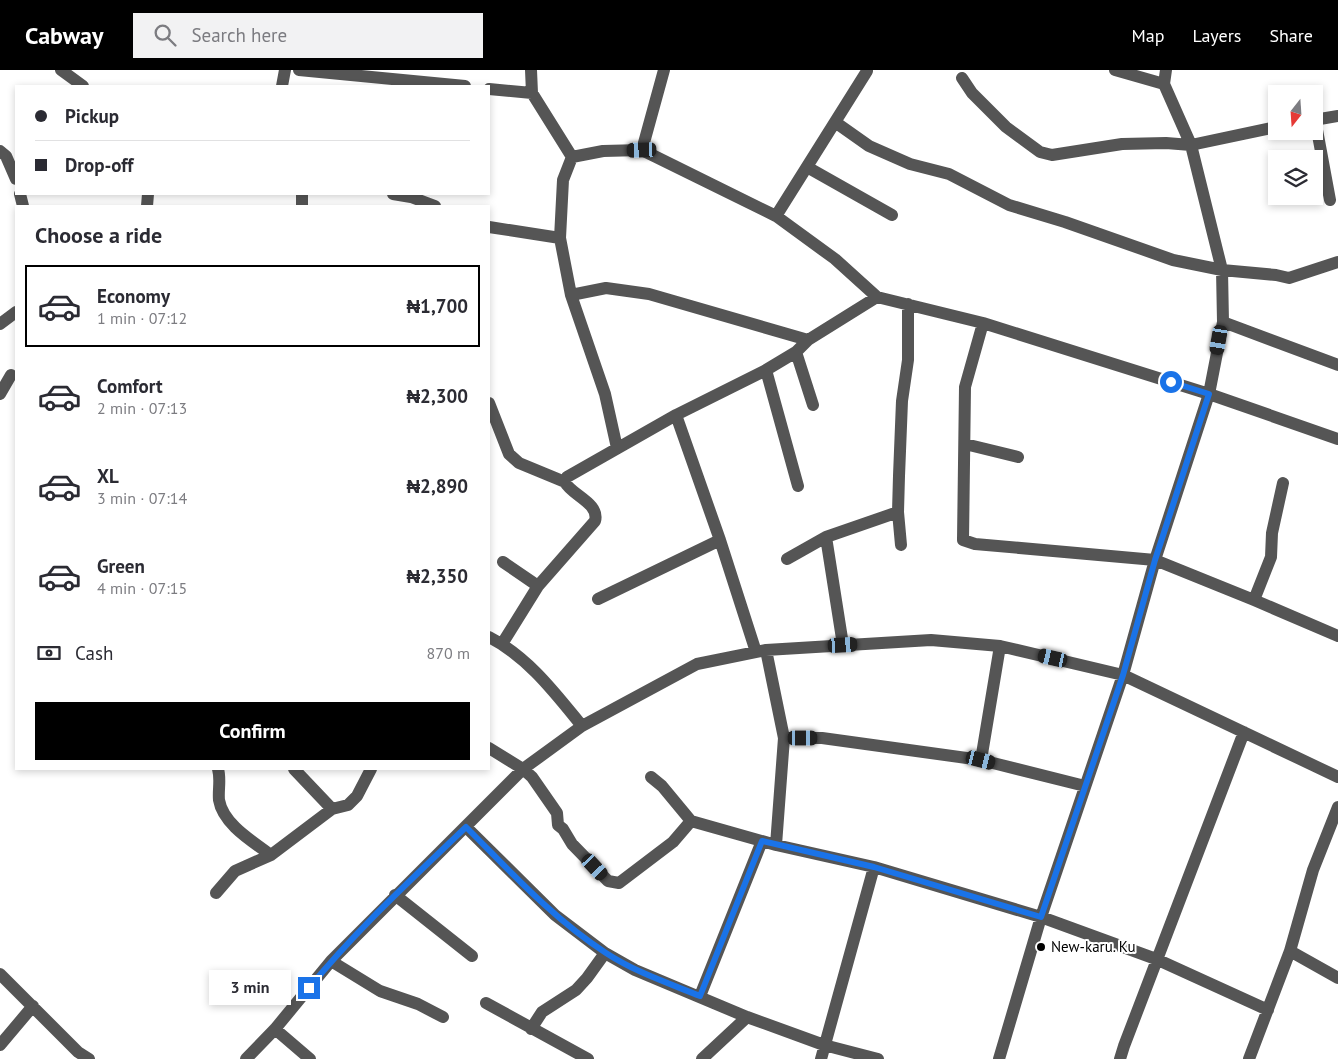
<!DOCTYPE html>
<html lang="en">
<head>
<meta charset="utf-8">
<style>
	:root { --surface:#fff; --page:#f2f2f3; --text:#2b2b33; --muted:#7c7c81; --line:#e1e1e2; --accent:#000 }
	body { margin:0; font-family:"PT Sans",sans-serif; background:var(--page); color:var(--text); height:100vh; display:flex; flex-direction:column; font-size:19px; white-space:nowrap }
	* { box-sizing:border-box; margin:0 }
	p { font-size:16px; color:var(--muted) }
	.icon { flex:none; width:28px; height:28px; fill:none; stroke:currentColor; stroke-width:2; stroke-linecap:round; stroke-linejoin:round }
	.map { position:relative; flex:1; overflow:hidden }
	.panel { position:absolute; left:15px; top:135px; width:475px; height:565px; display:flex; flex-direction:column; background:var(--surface); border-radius:0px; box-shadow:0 2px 8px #0003 }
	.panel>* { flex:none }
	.guide { position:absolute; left:15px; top:15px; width:475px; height:110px; border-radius:0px; box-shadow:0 2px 8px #0003; display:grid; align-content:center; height:110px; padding:0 20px; background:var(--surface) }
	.needle { width:32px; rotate:197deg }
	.buttons { position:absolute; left:1268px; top:15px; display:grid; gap:10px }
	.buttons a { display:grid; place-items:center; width:55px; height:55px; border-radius:0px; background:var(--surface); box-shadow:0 2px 8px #0003; font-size:25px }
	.end { position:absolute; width:22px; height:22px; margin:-11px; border:6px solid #1a73e8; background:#fff; box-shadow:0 0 0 2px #fff }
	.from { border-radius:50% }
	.bubble { position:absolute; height:35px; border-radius:0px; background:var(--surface); box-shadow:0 2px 8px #0003; font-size:16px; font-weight:700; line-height:35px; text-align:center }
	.car { position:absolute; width:15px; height:30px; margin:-15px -8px; border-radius:6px; box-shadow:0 0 4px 1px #0007; background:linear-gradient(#222 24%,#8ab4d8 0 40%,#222 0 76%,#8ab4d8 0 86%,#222 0) }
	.guide b { display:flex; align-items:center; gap:18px; height:48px; font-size:19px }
	.guide b+b { border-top:1px solid var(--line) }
	.guide i { width:12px; height:12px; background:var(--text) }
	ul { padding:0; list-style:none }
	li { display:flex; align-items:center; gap:15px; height:82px; margin:0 10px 8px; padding:0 10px; border:2px solid transparent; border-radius:0px }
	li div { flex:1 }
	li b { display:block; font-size:19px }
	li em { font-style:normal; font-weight:700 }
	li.active { border-color:var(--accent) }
	li>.icon { width:45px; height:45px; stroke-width:1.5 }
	h2 { padding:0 20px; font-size:22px; line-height:60px }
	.pay { display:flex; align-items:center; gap:12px; height:55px; padding:0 20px; font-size:19px }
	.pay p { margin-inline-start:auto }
	.button { display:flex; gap:10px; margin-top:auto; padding:10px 20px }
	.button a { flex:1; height:58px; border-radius:0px; background:var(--accent); color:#fff; font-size:20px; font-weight:700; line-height:58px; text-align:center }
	header { display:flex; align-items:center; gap:30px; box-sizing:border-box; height:70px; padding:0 25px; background:var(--accent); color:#fff }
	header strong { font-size:24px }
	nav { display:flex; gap:28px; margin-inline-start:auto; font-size:18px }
	.search { width:350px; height:45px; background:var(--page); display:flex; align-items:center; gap:12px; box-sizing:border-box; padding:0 18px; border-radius:0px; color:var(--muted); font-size:19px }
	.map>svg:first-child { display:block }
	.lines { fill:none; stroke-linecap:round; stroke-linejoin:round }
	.minor { stroke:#555; stroke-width:12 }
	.route { stroke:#1a73e8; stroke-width:6 }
	.poi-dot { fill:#000; stroke:#fff; stroke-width:2 }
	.labels { text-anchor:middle; stroke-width:4; stroke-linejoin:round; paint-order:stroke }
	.poi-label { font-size:15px; fill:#000; stroke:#fff; text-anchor:start }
</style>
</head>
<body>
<header>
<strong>Cabway</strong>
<div class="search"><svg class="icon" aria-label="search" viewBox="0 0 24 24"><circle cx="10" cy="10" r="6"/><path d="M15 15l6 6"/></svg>Search here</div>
<nav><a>Map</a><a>Layers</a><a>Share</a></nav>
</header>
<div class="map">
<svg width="1338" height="989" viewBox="0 0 1338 989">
	<rect width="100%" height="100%" fill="#fff"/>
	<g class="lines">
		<path class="minor" d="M61,0L83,16
			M299,0L465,16
			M531,0L532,23L572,87
			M1115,0L1164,14L1191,75L1222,200L1223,252L1209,324L1338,369
			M962,8L972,23L1006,57L1040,82L1052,85L1122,74L1166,73L1191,75L1276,57
			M1164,14L1166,0
			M282,16L285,0
			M489,19L532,23
			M1315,49L1330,130
			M1314,50L1338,46
			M835,52L869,76L910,94L949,104L1009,135L1065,152L1173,190L1222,200L1276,205L1289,208L1338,192
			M642,80L664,0
			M0,81L6,86L16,109
			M572,87L603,81L642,80L776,146L835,189L877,227L983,253L1209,324L1155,490L1123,605L1041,847L999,989
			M572,87L563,110L560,168L571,225L605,324L617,378
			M807,97L892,145
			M20,124L23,136
			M393,124L411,127L435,136
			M147,136L148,124
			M302,136V124
			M776,146L867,1
			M489,157L560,168
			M571,225L606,218L649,224L808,270
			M1223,252L1338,295
			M983,253L965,317L963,470L975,474L1155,490L1254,530L1338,566
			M0,254L16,242
			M796,282L813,335
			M766,300L798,416
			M0,324L11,305
			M489,333L509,384L519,393L565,412C571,425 600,433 595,451L538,516L502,574
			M676,345L720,470L756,582
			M965,374L1018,387
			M565,412L567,407L676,345L766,300L796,282L808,270L877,227
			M826,467L843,575
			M901,475L898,442L899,406L902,331L908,290V234
			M787,489L826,467L898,442
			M503,492L538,516
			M598,529L720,470
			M1254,530L1271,487L1272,463L1283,413
			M489,567C528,587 555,623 582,656
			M766,580L784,668L776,775
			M784,668H822L981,690L1085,716
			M489,678L523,699L532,707L557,743L558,755L563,759L572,774L608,811L619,813L673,772L691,751
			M981,690L1000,576
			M218,699C221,709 218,720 219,730C223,754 252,771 271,785
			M294,699L332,739
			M651,707L662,716L691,751L776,775L874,797L1041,847L1156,889L1268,940
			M466,757L555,845L605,883L635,900L747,947L824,975L878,989
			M216,823L235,801L271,785L332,739L348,735L357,726L371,699
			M395,825L472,886
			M1290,881L1338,908
			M331,891L380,921L418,934L443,947
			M0,904L78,982L89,989
			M700,926L762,771
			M486,933L588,989
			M275,959L310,989
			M531,959L542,942L576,920L587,908L605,883
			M0,975L33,936
			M246,989L275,959L331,891L523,699L582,656L697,594L766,580L931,570L1000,576L1123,605L1338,707
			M702,989L747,947
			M821,989L874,797
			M1120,989L1124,976L1244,662
			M1249,989L1290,881L1313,800L1338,737"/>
	</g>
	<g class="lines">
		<path class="route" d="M309,918C356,860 412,809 466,757C510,801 553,849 606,883C635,902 668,913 700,926L762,771L874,797L1041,847L1123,605L1155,490L1209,324L1171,312"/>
	</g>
	<circle class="poi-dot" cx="1041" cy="877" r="5"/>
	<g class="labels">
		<g class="poi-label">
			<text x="1051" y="882">New-karu. Ku</text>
		</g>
	</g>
</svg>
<div class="buttons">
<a><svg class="needle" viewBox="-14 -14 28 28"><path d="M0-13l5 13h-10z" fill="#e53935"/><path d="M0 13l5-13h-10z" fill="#7c7c81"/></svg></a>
<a><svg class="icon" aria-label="layers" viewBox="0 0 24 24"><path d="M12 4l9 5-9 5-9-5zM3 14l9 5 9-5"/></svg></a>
</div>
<i class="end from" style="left:1171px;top:312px"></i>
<i class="end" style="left:309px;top:918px"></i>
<div class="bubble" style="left:209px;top:900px;width:82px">3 min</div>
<i class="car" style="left:642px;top:80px;rotate:268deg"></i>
<i class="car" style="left:1219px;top:270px;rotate:190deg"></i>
<i class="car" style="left:843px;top:575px;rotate:87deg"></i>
<i class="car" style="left:1053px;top:588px;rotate:283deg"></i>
<i class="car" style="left:803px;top:668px;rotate:90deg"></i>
<i class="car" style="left:981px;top:690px;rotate:104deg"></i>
<i class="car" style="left:595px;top:797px;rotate:137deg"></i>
<div class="guide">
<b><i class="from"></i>Pickup</b>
<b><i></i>Drop-off</b>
</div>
<section class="panel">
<h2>Choose a ride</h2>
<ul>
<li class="active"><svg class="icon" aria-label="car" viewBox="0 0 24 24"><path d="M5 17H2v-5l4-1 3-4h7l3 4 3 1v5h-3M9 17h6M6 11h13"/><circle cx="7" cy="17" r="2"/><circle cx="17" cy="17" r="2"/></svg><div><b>Economy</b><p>1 min · 07:12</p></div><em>₦1,700</em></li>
<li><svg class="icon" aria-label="car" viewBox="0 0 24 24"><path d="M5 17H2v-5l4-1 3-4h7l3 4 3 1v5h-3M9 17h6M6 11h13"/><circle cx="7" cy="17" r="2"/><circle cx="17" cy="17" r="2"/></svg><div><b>Comfort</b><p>2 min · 07:13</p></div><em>₦2,300</em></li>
<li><svg class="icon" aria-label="car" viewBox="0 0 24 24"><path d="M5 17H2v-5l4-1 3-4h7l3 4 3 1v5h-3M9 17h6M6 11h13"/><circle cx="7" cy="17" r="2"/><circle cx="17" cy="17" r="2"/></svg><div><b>XL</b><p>3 min · 07:14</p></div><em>₦2,890</em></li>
<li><svg class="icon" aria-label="car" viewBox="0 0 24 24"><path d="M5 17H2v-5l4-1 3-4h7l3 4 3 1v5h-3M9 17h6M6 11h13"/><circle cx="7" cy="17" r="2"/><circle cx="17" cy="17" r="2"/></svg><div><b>Green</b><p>4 min · 07:15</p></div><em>₦2,350</em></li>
</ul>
<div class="pay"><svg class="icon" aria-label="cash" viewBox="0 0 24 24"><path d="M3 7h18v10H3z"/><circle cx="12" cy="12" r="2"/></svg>Cash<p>870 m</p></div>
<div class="button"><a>Confirm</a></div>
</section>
</div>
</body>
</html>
